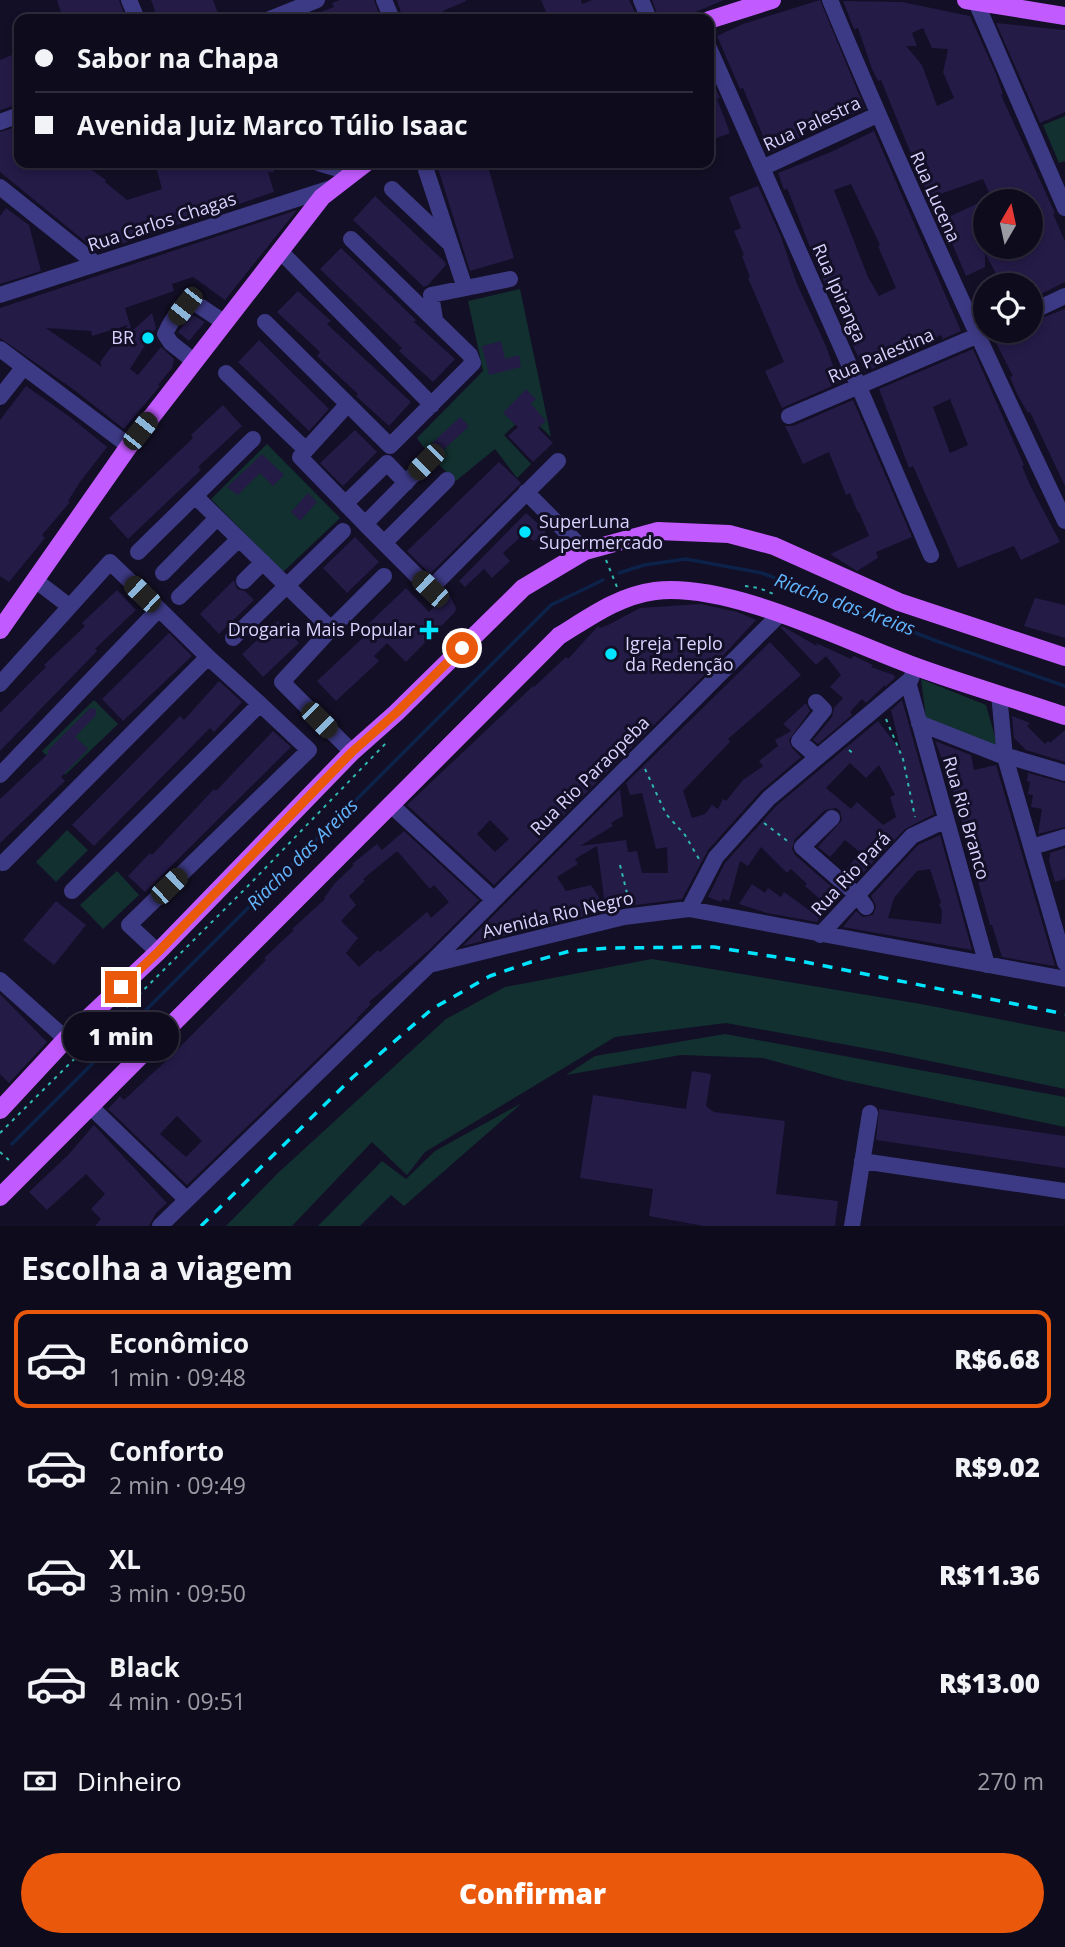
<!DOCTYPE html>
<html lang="pt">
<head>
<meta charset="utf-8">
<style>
	:root { --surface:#0e0b1c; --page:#1c1929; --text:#f1f3f6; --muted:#9b9ba3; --line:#2e2b3b; --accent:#ea580c }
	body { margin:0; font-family:"Open Sans",sans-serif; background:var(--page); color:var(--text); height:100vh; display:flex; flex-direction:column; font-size:26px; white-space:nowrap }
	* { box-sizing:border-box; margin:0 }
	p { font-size:23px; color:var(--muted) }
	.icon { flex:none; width:38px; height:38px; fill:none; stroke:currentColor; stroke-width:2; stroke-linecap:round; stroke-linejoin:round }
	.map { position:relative; height:1226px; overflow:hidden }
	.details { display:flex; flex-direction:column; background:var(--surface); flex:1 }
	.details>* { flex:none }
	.hud { position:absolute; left:14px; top:14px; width:700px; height:154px; border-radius:14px; box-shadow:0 4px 10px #0003,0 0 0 2px var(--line); display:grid; align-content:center; height:154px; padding:0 21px; background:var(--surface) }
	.needle { width:46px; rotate:9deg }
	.buttons { position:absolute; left:973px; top:189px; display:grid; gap:14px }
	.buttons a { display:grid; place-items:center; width:70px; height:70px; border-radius:50%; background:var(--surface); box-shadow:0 4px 10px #0003,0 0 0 2px var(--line); font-size:35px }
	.end { position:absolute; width:32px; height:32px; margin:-16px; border:9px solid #ea580c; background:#fff; box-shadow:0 0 0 4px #fff }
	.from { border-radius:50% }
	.bubble { position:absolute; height:49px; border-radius:24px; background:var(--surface); box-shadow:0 4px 10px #0003,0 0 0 2px var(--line); font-size:23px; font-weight:800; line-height:49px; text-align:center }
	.car { position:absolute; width:21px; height:42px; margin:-21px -10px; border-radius:9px; box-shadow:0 0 5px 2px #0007; background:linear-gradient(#222 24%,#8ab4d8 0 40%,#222 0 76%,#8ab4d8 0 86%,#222 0) }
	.hud b { display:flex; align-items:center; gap:24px; height:66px; font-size:26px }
	.hud b+b { border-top:2px solid var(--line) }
	.hud i { width:18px; height:18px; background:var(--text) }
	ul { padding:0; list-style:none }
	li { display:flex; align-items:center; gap:21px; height:98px; margin:0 14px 10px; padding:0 7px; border:4px solid transparent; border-radius:14px }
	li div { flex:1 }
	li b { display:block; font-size:26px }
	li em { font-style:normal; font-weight:800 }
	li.current { border-color:var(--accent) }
	li>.icon { width:63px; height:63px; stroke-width:1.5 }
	h2 { padding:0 21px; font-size:32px; line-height:84px }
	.pay { display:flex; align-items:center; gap:18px; height:77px; padding:0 21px; font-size:26px }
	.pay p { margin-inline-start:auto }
	.button { display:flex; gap:14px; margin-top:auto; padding:14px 21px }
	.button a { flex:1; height:80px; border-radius:42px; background:var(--accent); color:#fff; font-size:28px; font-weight:800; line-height:80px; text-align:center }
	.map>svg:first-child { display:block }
	.green { fill:#12302f }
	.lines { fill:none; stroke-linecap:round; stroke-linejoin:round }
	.stream { stroke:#0c2248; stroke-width:3.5 }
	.building { fill:#241b47; fill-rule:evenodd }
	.path { stroke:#2fb8b0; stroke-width:2; stroke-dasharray:3.5 5; stroke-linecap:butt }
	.minor { stroke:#3d3a85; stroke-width:16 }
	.major { stroke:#c25bff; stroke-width:18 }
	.rail { stroke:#00e5ff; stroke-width:3.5; stroke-dasharray:10 9; stroke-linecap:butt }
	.route { stroke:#ea580c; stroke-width:9 }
	.poi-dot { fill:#00e5ff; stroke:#130f26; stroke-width:2.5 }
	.labels { text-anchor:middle; stroke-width:6; stroke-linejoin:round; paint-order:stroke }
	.street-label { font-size:18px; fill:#d9d4ff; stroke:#130f26 }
	.poi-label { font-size:18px; fill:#d9d4ff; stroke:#130f26; text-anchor:end }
	.water-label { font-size:19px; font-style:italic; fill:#62b6ff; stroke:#130f26 }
</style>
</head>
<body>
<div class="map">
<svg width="1065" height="1226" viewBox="0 0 1065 1226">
	<rect width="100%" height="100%" fill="#130f26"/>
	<path class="green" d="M1065,116V161L1059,163L1043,125Z
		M520,289L551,437L527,414L504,435L531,464L517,478L495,449L456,481L431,457L417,438L483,371L468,301Z
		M267,444L340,518L283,572L211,499Z
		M921,679L986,705L998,747L926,718Z
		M94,700L118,724L65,775L42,751Z
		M67,830L88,850L56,882L36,862Z
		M117,871L139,895L103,929L80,905Z
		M652,959L921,1004L1065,1032V1089L886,1052L726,1023L615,1037L425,1152L407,1175L372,1142L292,1226H226L278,1173L446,1019L505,987Z
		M725,1034L1065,1097V1127L843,1080L763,1058L681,1055L566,1075L595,1056Z
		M522,1103L404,1206L391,1195L360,1226H318L382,1161L406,1179L435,1151Z"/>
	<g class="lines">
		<path class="stream" d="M619,573L644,565L686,559L762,573L939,642L1065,686
			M12,1144L551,605L603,580"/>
	</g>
	<path class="building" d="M57,0H119L126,19H63Z
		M151,0H213L220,19H158Z
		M340,0H374L381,19H302L334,7L332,3Z
		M397,0H466V1L443,11L446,19H403Z
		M541,0H581L582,4L592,0H629L638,19H549Z
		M652,0H724L679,19H659Z
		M820,0L865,109L843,118L842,115L821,122L822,125L803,132L805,136L782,145L783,147L770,153L743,88L740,89L717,36L743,24Z
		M843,1L902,2L970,16L996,74L1003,94L1001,95L1055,213L1053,214L1065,241V282L1031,299V285H1002L985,253V267L966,276L942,220L985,200V247H1031V201H993L983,179L929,198L881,80L878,81L872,69L858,28L854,29ZM923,28L932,48L948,49L943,72L954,98L937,106L922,65L906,46H917L912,33Z
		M996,23L1065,30V112L1040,123Z
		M19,52V104L0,110V60Z
		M709,73L720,98L717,99L730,133L709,141Z
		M19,126V163H82L106,180L105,182L127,200L162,189L155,163H272L274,172H268L274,192L98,252L0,172V132Z
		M874,131L961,331L943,339L941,335L910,351L911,352L865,372L820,273L787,188L784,190L778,173L831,152ZM851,184L880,245L878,246L896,288L879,296L868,277L834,190Z
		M446,163H487L514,258L470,271L437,165Z
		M758,186L780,234L797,284L826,346L839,383L782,408L765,371L784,362L748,278L750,277L742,256L744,255L734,231L741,228L729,197Z
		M375,196L445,262L446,265L428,285L424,287L353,220Z
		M6,208L29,225L41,271L0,284V216Z
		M297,210L225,300L193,277L172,284L174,291L125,308L132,331L152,313L156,328L130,369L138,375L161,347L174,359L172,368L158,385L160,386L124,429L73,389L0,338V308ZM128,325L100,362L102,367L46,328L91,331L92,336Z
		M341,248L416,320L414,322L455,359L433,382L399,351L402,348L320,269Z
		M298,291L331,321L327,324L411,402L389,426L356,396L358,394L317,356L320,352L277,312Z
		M1065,309V486L1030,412L1028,413L1017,394L1010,377L1013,376L994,339L1003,331H1031V322Z
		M192,315L205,322L189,341L178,332Z
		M259,340L329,409L309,431L238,362Z
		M501,341L505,359L519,355L521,367L489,375L482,346Z
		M973,349L1024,465L1022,466L1030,485L1060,542L1021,560L1014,546L958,568L913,466L909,468L879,389ZM950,399L968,445L950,453L933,407Z
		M26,386L70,417L107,447L80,482L68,501L70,502L42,535L45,538L9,582L0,576V420Z
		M526,389L536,399L531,404L546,421L538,428L553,443L533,462L508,436L518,427L503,413Z
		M853,400L912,537L876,552L878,558L857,571L830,554L869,536L859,512L858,513L850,493L846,495L829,452L803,464L785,426H793Z
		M223,405L242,426L198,467L201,470L128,539L109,518L193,438L191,435Z
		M460,417L469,426L437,456L428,447Z
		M355,430L377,452L343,486L320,463Z
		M262,454L284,475L273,486L260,473L238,495L227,487Z
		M499,462L521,483L430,574L407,551Z
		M308,493L317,502L300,521L291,512Z
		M526,513L545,530V537L533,541L525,533L503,553L510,561L492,578L484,569L465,587L459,581Z
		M355,537L379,562L347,593L323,568Z
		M234,580L237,589L245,591L254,600L219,634L200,614Z
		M406,588L429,612L448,592L456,608L455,612L406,662L387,643L374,656L379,661L336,701L317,681L368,633L364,628Z
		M117,590L136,610L95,649L97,651L0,751V713L46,667L44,665L85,626L82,623Z
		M1035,598L1065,605V638L1024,626Z
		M701,604L737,612L756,620L718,661L494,885L407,805L533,686L534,687L566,657L568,659L598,626L600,628L608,625L640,608ZM490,820L509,839L495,852L477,834Z
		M278,621L299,643L263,677L242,654Z
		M782,626L817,646L816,643L851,659L854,656L873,665L871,667L894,675L895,678L885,687V685L866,703L862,699L850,712L852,715L818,744L813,740L832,717L834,708L843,698L830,687L841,675L826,656L816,665L781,628Z
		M169,633L192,656L123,721L102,699Z
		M770,642L801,675L728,739L730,742L683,791L692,818L705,814L712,805L718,809L723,799L726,801L743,780L763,766L759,761L778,746L775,740L791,731L783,724L806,703L810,711L789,740L792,748L801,757L761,791L708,850L682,899L621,907L463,946L620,789L623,816L611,823L613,826L580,846L626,840L628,852L637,851L642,873H668L667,847L656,849L642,793L630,795L626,783ZM597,846L602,882L605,907L591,885L566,891L557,877L578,864L575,859Z
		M219,681L242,702L214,732L210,728L94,846L72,825L180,716L184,720Z
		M902,700L934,814L905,829L856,880L845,871L860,852L845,840L830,857L818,847L842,820L840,811L836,808L825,810L795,839L792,849L795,855L842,896L830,908L805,886L807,884L791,869L787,873L761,847L748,866L740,861L729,901L723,899L721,902L708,897L725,863L776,806L878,721L901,751L891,710ZM850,763L866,778L879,765L895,795L890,797L896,817L883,825L857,802L851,809L826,788Z
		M90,708L96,709V715L75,737L88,749L61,777L65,781L0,843V799L49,753L47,751Z
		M1012,716L1030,723L1027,726L1045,744L1048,741L1050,743L1065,730V762L1026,750L1014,738Z
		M273,731L291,747L145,892L128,876L150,853L152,855L214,789L216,791Z
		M935,741L971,755L974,770L996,765L1055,966L1002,957L992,925H990L951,783Z
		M1028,773L1065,783V827L1038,834L1042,809L1031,807L1033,795L1028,794L1030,782L1027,781Z
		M404,831L479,900L428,951L369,1002L371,1004L357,1018L358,1019L187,1185L108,1109L120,1096L124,1100L169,1058L266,960L264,958L294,930L292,929L325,899L324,898L335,883L354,865L352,864L377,844L382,850ZM396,852H398L430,889L434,885L449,902L431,918L427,912L380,952L378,950L359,967L346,953L358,938L341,921L356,905L349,896L365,881L363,879ZM177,1116L202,1141L186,1157L160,1134Z
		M940,835L972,950L843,927L856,911L863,917L873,915L876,906L871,896L918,845ZM930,869L941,903L939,904L942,911L941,924L888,918L894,898L917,871Z
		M1065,848V879L1055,882L1049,861L1050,853Z
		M752,884L765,893L768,888L781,897L784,892L820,918L817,922L767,913L739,904Z
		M56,901L86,925L54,965L23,940Z
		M0,994L47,1042L9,1083L0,1074Z
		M692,1071L711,1074L706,1106L714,1112L785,1121L776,1194L838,1201L835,1226H704L649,1216L653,1189L580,1178L593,1095L686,1109Z
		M879,1109L1065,1136V1168L876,1140Z
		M94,1125L167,1203L156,1213L149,1226H95L101,1219L91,1209L105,1194L86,1174L47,1210L29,1192L69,1154Z"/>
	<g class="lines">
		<path class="path" d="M606,560L617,587
			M745,586L759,588L776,595
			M886,719L903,759L915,817
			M849,750L855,755
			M645,769L666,814L685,835L699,859
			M764,823L790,843
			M620,865L629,901
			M0,1133L247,887L387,742
			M0,1152L12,1163"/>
		<path class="minor" d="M129,0L137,19
			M384,0L392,19
			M641,0L649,19
			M830,0C903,176 983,349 1065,521
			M976,2L1065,208
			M270,19L317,0
			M709,48L859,387L931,555
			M0,122L19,115
			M318,163L352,173
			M762,168L877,115
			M426,170L465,288
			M0,187L95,263
			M392,189L449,243
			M281,252L432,405
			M0,295L334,187
			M1031,312L1065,296
			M435,319L431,295L510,279
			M265,322L390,446L473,363L470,355L351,239
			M0,349L129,446
			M195,362L171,343L165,334C171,321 183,300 198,305L225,323
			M226,373L306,450L347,405
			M0,397L23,368
			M789,416L988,331
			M306,450L300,457L365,524L426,462
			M526,492L585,551
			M195,496L331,629
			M346,503L387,463L406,483
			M365,524L430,589L558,461
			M384,543L447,480
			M138,552L253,439
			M163,573L217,518
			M35,580L69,606
			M244,581L263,562
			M179,597L239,539
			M233,638L343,531
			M208,657L260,704
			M908,682L987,965
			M0,684L110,562L159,609L0,775
			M999,694L1005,757L1065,963
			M816,702L824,710L799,741L817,757
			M919,723L1005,757
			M352,752L282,682L331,629L384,576
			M1004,755L1065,773
			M390,804L493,899
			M832,818L802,847L857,895L866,907
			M1032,847L1065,837
			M3,863L208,657L159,609
			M72,891L260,704L309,750L129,925L158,952
			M689,909L716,857L769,798L911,679L915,666
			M820,935L912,836L946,820
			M430,964L780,614
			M0,980L66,1039
			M91,1107L187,1200
			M862,1161L1065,1191
			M160,1226L429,965L624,917L689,909L1065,979
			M852,1226L870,1113"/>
		<path class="major" d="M966,0L1065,16
			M709,20L772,0
			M0,630L129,446L322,197L366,163
			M0,1110L66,1039L158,952L352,752L396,713L523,588L585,551L658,531L729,534L774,546L899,602L1065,657
			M0,1197L559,636C590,617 618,596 655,591C729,582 843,640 914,666C963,684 1015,699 1065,716"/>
		<path class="rail" d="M201,1226L353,1077L432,1009L490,976L531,962L570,951L610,948L714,947L795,960L1065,1014"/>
	</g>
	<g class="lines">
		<path class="route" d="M121,987L158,952L352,752L396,713L462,648"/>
	</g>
	<g class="poi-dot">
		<circle cx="148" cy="338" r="7"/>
		<circle cx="525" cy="532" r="7"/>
		<path d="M425.5 619.5h7v7h7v7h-7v7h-7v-7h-7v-7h7z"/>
		<circle cx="611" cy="654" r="7"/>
	</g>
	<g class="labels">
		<g class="street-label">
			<text transform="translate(812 124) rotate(-25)" y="6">Rua Palestra</text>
			<text transform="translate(935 197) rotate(66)" y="6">Rua Lucena</text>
			<text transform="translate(162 222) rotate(-18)" y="6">Rua Carlos Chagas</text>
			<text transform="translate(839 293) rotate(66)" y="6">Rua Ipiranga</text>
			<text transform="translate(881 356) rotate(-23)" y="6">Rua Palestina</text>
			<text transform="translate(590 776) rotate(-45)" y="6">Rua Rio Paraopeba</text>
			<text transform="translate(966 818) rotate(74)" y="6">Rua Rio Branco</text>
			<text transform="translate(851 874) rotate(-47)" y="6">Rua Rio Pará</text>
			<text transform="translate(558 915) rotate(-13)" y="6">Avenida Rio Negro</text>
		</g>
		<g class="poi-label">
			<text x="134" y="344">BR</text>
			<text x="539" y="528" text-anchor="start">SuperLuna<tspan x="539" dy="21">Supermercado</tspan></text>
			<text x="415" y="636">Drogaria Mais Popular</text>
			<text x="625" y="650" text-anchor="start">Igreja Teplo<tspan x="625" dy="21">da Redenção</tspan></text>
		</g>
		<g class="water-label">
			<text transform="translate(845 604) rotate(20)" y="7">Riacho das Areias</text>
			<text transform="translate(302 854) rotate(-45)" y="7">Riacho das Areias</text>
		</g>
	</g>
</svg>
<div class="buttons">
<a><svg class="needle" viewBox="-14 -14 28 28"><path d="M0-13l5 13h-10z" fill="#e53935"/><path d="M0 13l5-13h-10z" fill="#9b9ba3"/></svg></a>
<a><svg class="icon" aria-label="locate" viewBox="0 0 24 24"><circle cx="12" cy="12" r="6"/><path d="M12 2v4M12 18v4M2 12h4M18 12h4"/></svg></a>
</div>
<i class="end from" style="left:462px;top:648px"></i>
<i class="end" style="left:121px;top:987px"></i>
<div class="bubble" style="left:63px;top:1012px;width:116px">1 min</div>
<i class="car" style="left:185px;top:306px;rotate:218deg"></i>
<i class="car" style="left:140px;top:431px;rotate:38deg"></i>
<i class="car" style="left:426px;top:462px;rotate:225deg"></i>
<i class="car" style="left:430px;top:589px;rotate:314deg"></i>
<i class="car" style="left:142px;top:594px;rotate:314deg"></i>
<i class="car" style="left:319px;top:720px;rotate:135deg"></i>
<i class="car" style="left:169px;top:886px;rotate:46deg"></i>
<div class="hud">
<b><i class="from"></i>Sabor na Chapa</b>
<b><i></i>Avenida Juiz Marco Túlio Isaac</b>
</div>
</div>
<section class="details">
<h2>Escolha a viagem</h2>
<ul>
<li class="current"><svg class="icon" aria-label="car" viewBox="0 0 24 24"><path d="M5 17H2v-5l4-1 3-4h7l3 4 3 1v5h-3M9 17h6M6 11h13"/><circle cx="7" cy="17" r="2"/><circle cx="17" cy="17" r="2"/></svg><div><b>Econômico</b><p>1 min · 09:48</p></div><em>R$6.68</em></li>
<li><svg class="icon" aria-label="car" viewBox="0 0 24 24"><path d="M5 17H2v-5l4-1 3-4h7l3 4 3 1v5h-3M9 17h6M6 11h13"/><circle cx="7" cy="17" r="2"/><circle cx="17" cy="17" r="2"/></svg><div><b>Conforto</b><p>2 min · 09:49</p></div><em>R$9.02</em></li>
<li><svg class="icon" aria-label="car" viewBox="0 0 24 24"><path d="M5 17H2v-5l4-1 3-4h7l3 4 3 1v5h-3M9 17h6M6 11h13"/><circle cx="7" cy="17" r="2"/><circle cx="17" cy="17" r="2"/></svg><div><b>XL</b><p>3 min · 09:50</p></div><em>R$11.36</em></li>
<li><svg class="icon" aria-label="car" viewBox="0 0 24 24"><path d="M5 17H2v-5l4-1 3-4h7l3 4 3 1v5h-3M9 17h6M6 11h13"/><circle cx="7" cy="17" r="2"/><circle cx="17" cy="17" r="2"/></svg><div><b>Black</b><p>4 min · 09:51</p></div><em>R$13.00</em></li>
</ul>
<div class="pay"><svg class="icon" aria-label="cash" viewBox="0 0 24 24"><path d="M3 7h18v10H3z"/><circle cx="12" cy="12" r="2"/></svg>Dinheiro<p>270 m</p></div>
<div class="button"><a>Confirmar</a></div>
</section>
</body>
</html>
